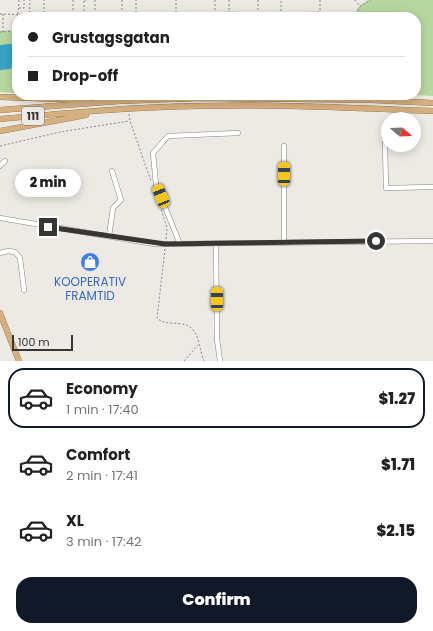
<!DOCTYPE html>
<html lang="en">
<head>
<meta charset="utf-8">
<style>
	:root { --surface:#fff; --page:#f2f2f2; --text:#202124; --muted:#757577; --line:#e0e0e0; --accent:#111827 }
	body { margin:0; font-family:Poppins,sans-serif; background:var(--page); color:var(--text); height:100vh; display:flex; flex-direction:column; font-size:15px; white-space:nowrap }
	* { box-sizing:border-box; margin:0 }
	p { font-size:13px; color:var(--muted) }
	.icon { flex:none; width:22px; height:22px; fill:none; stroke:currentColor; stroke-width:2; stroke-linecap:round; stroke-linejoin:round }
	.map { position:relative; height:361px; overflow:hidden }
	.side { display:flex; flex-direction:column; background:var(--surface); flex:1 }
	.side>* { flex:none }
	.hud { position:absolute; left:12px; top:12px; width:409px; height:88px; border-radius:16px; box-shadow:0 2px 10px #0003; display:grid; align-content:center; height:88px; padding:0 16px; background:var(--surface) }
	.needle { width:26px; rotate:109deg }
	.buttons { position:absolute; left:381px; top:112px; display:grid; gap:8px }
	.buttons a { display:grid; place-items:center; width:40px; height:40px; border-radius:50%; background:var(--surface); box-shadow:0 2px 10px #0003; font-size:20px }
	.scale { position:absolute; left:12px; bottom:10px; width:61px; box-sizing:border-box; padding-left:4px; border:2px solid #373634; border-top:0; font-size:11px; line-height:14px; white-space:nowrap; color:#373634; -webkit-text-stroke:3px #ede9e4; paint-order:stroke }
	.end { position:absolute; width:18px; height:18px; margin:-9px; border:5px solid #373634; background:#fff; box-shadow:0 0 0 2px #fff }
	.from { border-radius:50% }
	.bubble { position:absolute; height:28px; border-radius:14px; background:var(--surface); box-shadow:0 2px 10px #0003; font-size:13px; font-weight:800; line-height:28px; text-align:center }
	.car { position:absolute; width:12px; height:24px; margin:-12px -6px; border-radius:5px; box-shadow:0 0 3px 1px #0007; background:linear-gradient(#f5c518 24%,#345 0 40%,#f5c518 0 76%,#345 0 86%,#f5c518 0) }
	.hud b { display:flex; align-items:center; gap:14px; height:38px; font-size:15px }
	.hud b+b { border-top:1px solid var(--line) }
	.hud i { width:10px; height:10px; background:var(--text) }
	ul { padding:7px 0 0; list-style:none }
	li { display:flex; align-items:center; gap:12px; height:60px; margin:0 8px 6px; padding:0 8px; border:2px solid transparent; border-radius:16px }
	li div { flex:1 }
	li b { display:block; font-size:15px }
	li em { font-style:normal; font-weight:800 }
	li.selected { border-color:var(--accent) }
	li>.icon { width:36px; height:36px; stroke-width:1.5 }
	.action { display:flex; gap:8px; margin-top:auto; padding:8px 16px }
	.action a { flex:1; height:46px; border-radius:16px; background:var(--accent); color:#fff; font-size:16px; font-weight:800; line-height:46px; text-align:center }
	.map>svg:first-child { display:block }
	.green { fill:#b7d7a0 }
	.water { fill:#38a2c5 }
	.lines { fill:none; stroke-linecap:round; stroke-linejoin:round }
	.minor-casing { stroke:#888581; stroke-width:5.5 }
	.major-casing { stroke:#8b622f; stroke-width:6 }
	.path { stroke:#8b8986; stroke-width:1; stroke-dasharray:2 2; stroke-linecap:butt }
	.minor { stroke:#fff; stroke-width:4.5 }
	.major { stroke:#d4af80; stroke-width:5.5 }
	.route { stroke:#373634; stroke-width:5 }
	.labels { text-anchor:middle; stroke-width:3.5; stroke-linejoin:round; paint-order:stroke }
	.shield { fill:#ede9e4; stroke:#6e6c69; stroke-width:1 }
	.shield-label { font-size:11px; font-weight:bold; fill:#373634 }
	.shop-label { font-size:12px; fill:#366cbe; stroke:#ede9e4 }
</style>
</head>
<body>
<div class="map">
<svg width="433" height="361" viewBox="0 0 433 361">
	<rect width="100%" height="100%" fill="#ede9e4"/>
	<path class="green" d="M368,0H433V96L416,95V17H352L360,5Z
		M17,30V93L0,92V31Z"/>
	<path class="water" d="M11,44L17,47V63L10,69L0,70V45Z"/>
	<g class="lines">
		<g class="minor-casing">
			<path id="minor" d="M385,143L386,188L433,187
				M284,146V243
				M0,166L5,161
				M0,218L154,244L433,241
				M109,236L113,208L121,200L112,171
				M180,244L156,185L153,153L168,136L238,133
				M216,244L217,339L220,361
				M0,253L8,251L15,252L20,258L24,290"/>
		</g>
		<g class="major-casing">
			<path id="major" d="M0,97L88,100
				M0,110L120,101L201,98L372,100L433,103
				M0,119C66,113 133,107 200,106C277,104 355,108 433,111
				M0,131L86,115
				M0,313L19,361"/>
		</g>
		<path class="path" d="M73,0V13
			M84,0H87
			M95,0V13
			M122,0V17
			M215,0V17
			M229,0V17
			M258,0V13
			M320,0V17
			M355,0L360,6
			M84,1V17
			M19,8H24V0
			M281,11V0
			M229,12L269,14L320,12
			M44,13H122
			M136,13H215
			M0,14L29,15
			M18,14L19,0
			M29,17L30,0
			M44,17V0
			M136,17V0
			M176,17V0
			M275,17V13
			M353,17L361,6L371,0
			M0,32L17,31
			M3,32V14
			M129,114L130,121L151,181
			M0,146L60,132L129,121
			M160,206L167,228L166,240
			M165,249L157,318C167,328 185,318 194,331C200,340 200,352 204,361
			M184,361L198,345"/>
		<use href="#minor" class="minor"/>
		<use href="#major" class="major"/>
	</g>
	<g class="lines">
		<path class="route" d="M48,227L165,244L376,241"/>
	</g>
	<defs>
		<g id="shop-disc" transform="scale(1)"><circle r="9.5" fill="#3f7fe0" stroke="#ede9e4"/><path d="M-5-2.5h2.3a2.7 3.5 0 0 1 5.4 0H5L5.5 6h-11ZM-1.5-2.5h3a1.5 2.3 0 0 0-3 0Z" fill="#fff"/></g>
	</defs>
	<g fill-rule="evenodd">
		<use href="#shop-disc" x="90" y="262"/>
	</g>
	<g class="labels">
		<rect class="shield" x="22" y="107" width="22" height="18" rx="3"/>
		<g class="shield-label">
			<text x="33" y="120">111</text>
		</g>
		<g class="shop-label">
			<text x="90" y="286">KOOPERATIV<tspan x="90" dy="14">FRAMTID</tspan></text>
		</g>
	</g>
</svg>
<div class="buttons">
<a><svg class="needle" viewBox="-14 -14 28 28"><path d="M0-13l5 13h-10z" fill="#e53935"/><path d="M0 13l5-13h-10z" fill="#757577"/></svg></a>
</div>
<div class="scale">100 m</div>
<i class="end from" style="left:376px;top:241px"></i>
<i class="end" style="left:48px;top:227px"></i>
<div class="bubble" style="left:15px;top:169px;width:66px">2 min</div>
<i class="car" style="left:284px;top:174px;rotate:0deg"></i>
<i class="car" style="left:161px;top:196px;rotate:338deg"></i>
<i class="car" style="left:217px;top:299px;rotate:0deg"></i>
<div class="hud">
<b><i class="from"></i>Grustagsgatan</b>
<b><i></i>Drop-off</b>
</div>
</div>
<section class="side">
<ul>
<li class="selected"><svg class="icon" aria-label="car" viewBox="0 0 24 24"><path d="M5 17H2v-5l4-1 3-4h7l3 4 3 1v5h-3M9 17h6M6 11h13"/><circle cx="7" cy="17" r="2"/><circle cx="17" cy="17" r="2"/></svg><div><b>Economy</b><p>1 min · 17:40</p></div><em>$1.27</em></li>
<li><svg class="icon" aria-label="car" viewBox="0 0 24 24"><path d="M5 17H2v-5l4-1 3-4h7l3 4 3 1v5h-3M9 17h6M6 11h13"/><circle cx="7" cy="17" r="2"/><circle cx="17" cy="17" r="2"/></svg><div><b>Comfort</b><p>2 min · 17:41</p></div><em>$1.71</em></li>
<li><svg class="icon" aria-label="car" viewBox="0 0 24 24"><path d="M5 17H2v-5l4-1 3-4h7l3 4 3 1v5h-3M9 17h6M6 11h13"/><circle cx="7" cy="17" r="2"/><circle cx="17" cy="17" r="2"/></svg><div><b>XL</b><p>3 min · 17:42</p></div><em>$2.15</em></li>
</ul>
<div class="action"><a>Confirm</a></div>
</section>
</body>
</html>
